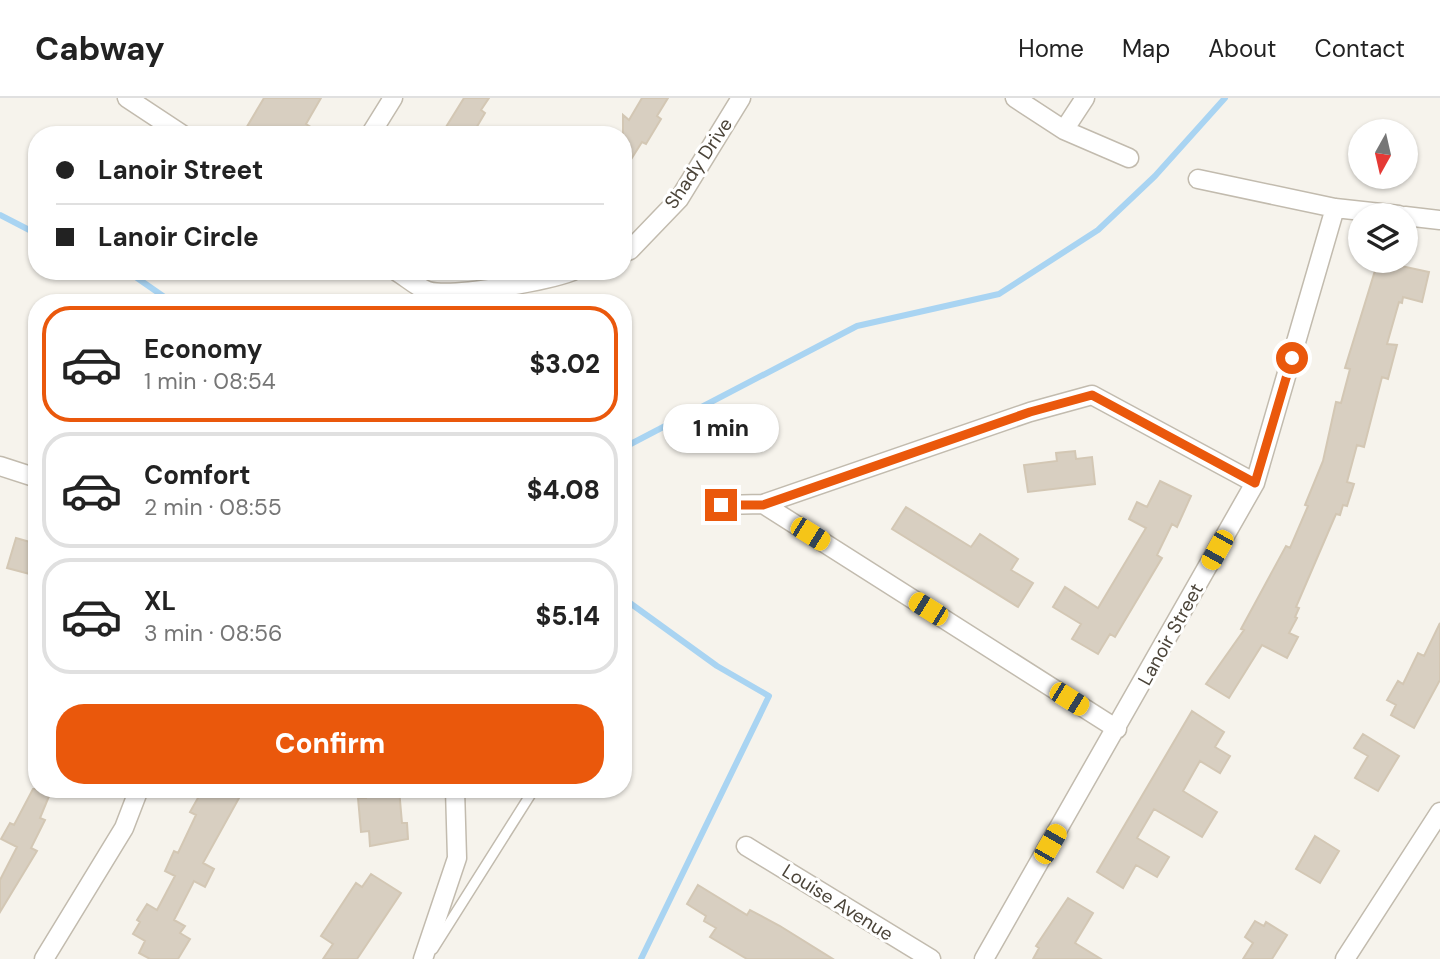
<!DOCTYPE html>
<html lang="en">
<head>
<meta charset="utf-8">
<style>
	:root { --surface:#fff; --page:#f6f6f6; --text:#222; --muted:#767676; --line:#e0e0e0; --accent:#ea580c }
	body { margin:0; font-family:"DM Sans",sans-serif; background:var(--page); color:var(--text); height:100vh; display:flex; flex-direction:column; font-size:26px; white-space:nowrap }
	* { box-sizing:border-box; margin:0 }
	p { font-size:23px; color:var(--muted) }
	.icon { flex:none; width:38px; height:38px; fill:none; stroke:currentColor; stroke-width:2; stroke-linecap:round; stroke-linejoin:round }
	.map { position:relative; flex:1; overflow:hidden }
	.sheet { position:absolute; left:28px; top:196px; width:604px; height:504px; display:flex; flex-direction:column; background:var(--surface); border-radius:28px; box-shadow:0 2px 5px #0004 }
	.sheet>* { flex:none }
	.hud { position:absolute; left:28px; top:28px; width:604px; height:154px; border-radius:28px; box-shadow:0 2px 5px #0004; display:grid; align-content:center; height:154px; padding:0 28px; background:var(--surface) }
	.needle { width:46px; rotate:188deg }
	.fabs { position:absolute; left:1348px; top:21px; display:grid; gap:14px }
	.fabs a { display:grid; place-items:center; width:70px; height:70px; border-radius:50%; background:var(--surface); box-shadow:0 2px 5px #0004; font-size:35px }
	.end { position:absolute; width:32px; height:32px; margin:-16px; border:9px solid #ea580c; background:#fff; box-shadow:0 0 0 4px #fff }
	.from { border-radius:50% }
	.bubble { position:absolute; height:49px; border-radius:24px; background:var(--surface); box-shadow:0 2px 5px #0004; font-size:23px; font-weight:800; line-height:49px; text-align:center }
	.car { position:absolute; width:21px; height:42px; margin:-21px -10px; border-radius:9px; box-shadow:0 0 5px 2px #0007; background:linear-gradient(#f5c518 24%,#345 0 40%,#f5c518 0 76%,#345 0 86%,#f5c518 0) }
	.hud b { display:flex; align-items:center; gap:24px; height:66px; font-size:26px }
	.hud b+b { border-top:2px solid var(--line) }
	.hud i { width:18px; height:18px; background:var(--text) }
	ul { padding:12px 0 0; list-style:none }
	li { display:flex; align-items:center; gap:21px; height:116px; margin:0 14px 10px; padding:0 14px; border:4px solid var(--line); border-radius:28px }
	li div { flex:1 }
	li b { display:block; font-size:26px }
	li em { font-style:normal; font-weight:800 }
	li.active { border-color:var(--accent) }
	li>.icon { width:63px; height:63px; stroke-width:1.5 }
	.action { display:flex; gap:14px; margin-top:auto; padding:14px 28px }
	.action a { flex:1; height:80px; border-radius:28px; background:var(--accent); color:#fff; font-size:28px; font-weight:800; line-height:80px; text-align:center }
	header { display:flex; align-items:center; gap:42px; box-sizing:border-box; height:98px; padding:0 35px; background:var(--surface); border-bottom:2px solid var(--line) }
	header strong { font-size:33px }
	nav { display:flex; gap:38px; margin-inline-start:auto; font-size:24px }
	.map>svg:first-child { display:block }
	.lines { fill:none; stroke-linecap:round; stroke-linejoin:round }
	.stream { stroke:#a9d4f2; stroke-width:6 }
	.building { fill:#d8cfc1; stroke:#d3c7b4; stroke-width:2 }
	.lane-casing { stroke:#c2bbae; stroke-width:12 }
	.street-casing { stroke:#c2bbae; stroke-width:21 }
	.lane { stroke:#fff; stroke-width:9 }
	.street { stroke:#fff; stroke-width:18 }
	.route { stroke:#ea580c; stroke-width:9 }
	.labels { text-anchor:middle; stroke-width:6; stroke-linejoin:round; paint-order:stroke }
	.street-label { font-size:19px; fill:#4b4439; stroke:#fff }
</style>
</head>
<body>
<header>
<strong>Cabway</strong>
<nav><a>Home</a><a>Map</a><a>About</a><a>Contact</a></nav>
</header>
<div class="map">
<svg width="1440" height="861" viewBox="0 0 1440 861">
	<rect width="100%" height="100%" fill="#f6f3ec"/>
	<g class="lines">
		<path class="stream" d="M0,117L37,136
			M127,173L173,205
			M623,350L857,228L999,196L1098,132L1155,78L1225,0
			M623,500L717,568L769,598L641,861"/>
	</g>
	<path class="building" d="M264,0H321L306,26L324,37H242Z
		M464,0H489L481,12L485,15L472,37H441Z
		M642,0H668L657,18L661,21L646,46L642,44L623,74V17L629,22Z
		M1378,163L1429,174L1422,204L1403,199L1402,205L1399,204L1387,246L1397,247L1388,281L1382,279L1364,349L1357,347L1347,384L1354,386L1347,408L1343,407L1340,417L1336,416L1296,509L1299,510L1295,519L1297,520L1289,535L1298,539L1287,560L1262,547L1229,600L1206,586L1244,532L1241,531L1286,448L1290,450L1308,408L1305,407L1323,363L1336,304L1341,305L1350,271L1345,270Z
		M1075,353L1076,361L1092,359L1095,386L1028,394L1024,367L1057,363L1056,355Z
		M1160,383L1191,398L1177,429L1172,426L1157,457L1162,460L1115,539L1110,536L1098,556L1072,541L1081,526L1053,509L1065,489L1098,510L1146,430L1129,421L1137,404L1147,409Z
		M906,409L971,449L980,436L1018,461L1011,472L1033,485L1018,509L892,431Z
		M16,440L37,446V478L7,470Z
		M1440,525V582L1414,630L1391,617L1396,607L1387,602L1398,583L1403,586L1418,555L1424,558Z
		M1192,613L1224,634L1215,649L1230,658L1220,675L1200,663L1183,693L1217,714L1202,739L1154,711L1137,740L1169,759L1157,779L1136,767L1123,790L1097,774Z
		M1363,636L1399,658L1378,693L1355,680L1368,658L1354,650Z
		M33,691H52L40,720L45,722L31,750L37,753L0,814V782L17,749L1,741L10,725L14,727Z
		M203,691H244L203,765L214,771L205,789L194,783L174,822L185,828L180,835L190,841L178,861H150L139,855L145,843L133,836L140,824L137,822L147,806L157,812L175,778L165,773L174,753L178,755L196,717L190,714Z
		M366,691H399L402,725H407L408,741L370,748L369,733L361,734L358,700H366Z
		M1315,738L1339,753L1320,785L1296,771Z
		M371,776L401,795L357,861H323L333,846L321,838L356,785L362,789Z
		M698,787L747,817L750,812L780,828L833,861H747L710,839L716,830L704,823L706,818L687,806Z
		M1068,800L1093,815L1075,845L1101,861H1033L1039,850L1036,848Z
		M1255,823L1264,828L1266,824L1287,837L1272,861H1243L1253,845L1245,839Z"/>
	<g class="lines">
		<g class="lane-casing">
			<path id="lane" d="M433,851L534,691"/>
		</g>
		<g class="street-casing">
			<path id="street" d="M127,0L183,37
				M1015,0L1064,32L1129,60
				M1064,32L1085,0
				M370,37L393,0
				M1198,81L1335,110L1399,117
				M1405,118L1440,122
				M623,155L630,152L679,101L741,0
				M396,173C406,179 418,190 428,193C453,200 547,183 573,173
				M0,368L37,380
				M763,406L1030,314L1092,297L1255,385
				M721,407L763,406L1117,631
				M746,748L931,861
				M44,861L124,730L139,691
				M423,861L457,760L455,691
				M984,861L1255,385L1335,110
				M1345,861L1440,714"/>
		</g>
		<use href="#lane" class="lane"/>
		<use href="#street" class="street"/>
	</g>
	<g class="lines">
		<path class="route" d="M721,407H763L1030,314L1092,297L1255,385L1292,260"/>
	</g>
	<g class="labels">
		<g class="street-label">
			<text transform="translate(698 65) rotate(-56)" y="7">Shady Drive</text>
			<text transform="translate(1170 536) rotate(-61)" y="7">Lanoir Street</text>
			<text transform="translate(838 804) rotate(32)" y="7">Louise Avenue</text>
		</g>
	</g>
</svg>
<div class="fabs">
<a><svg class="needle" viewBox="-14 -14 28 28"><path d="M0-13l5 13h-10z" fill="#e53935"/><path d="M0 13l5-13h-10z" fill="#767676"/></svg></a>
<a><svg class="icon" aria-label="layers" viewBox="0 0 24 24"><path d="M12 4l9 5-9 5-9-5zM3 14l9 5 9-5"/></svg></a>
</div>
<i class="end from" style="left:1292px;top:260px"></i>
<i class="end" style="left:721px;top:407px"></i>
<div class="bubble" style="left:663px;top:306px;width:116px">1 min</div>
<i class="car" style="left:810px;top:436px;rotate:122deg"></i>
<i class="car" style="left:1217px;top:452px;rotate:209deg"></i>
<i class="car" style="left:928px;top:511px;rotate:302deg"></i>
<i class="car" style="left:1069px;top:601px;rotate:122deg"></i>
<i class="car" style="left:1050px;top:746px;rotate:30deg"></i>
<div class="hud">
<b><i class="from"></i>Lanoir Street</b>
<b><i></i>Lanoir Circle</b>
</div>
<section class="sheet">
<ul>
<li class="active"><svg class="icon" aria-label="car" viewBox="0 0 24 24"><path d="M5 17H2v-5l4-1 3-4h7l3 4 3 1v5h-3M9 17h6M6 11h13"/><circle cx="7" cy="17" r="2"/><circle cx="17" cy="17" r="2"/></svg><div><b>Economy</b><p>1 min · 08:54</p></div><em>$3.02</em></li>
<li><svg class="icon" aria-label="car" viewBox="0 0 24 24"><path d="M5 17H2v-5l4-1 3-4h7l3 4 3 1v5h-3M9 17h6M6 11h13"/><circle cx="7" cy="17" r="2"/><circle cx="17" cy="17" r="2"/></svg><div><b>Comfort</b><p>2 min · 08:55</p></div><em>$4.08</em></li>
<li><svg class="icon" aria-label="car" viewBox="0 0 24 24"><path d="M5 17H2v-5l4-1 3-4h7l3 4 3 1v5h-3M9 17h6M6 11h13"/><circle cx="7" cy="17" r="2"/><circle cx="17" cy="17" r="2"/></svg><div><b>XL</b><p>3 min · 08:56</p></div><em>$5.14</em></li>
</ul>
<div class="action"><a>Confirm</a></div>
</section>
</div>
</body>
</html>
